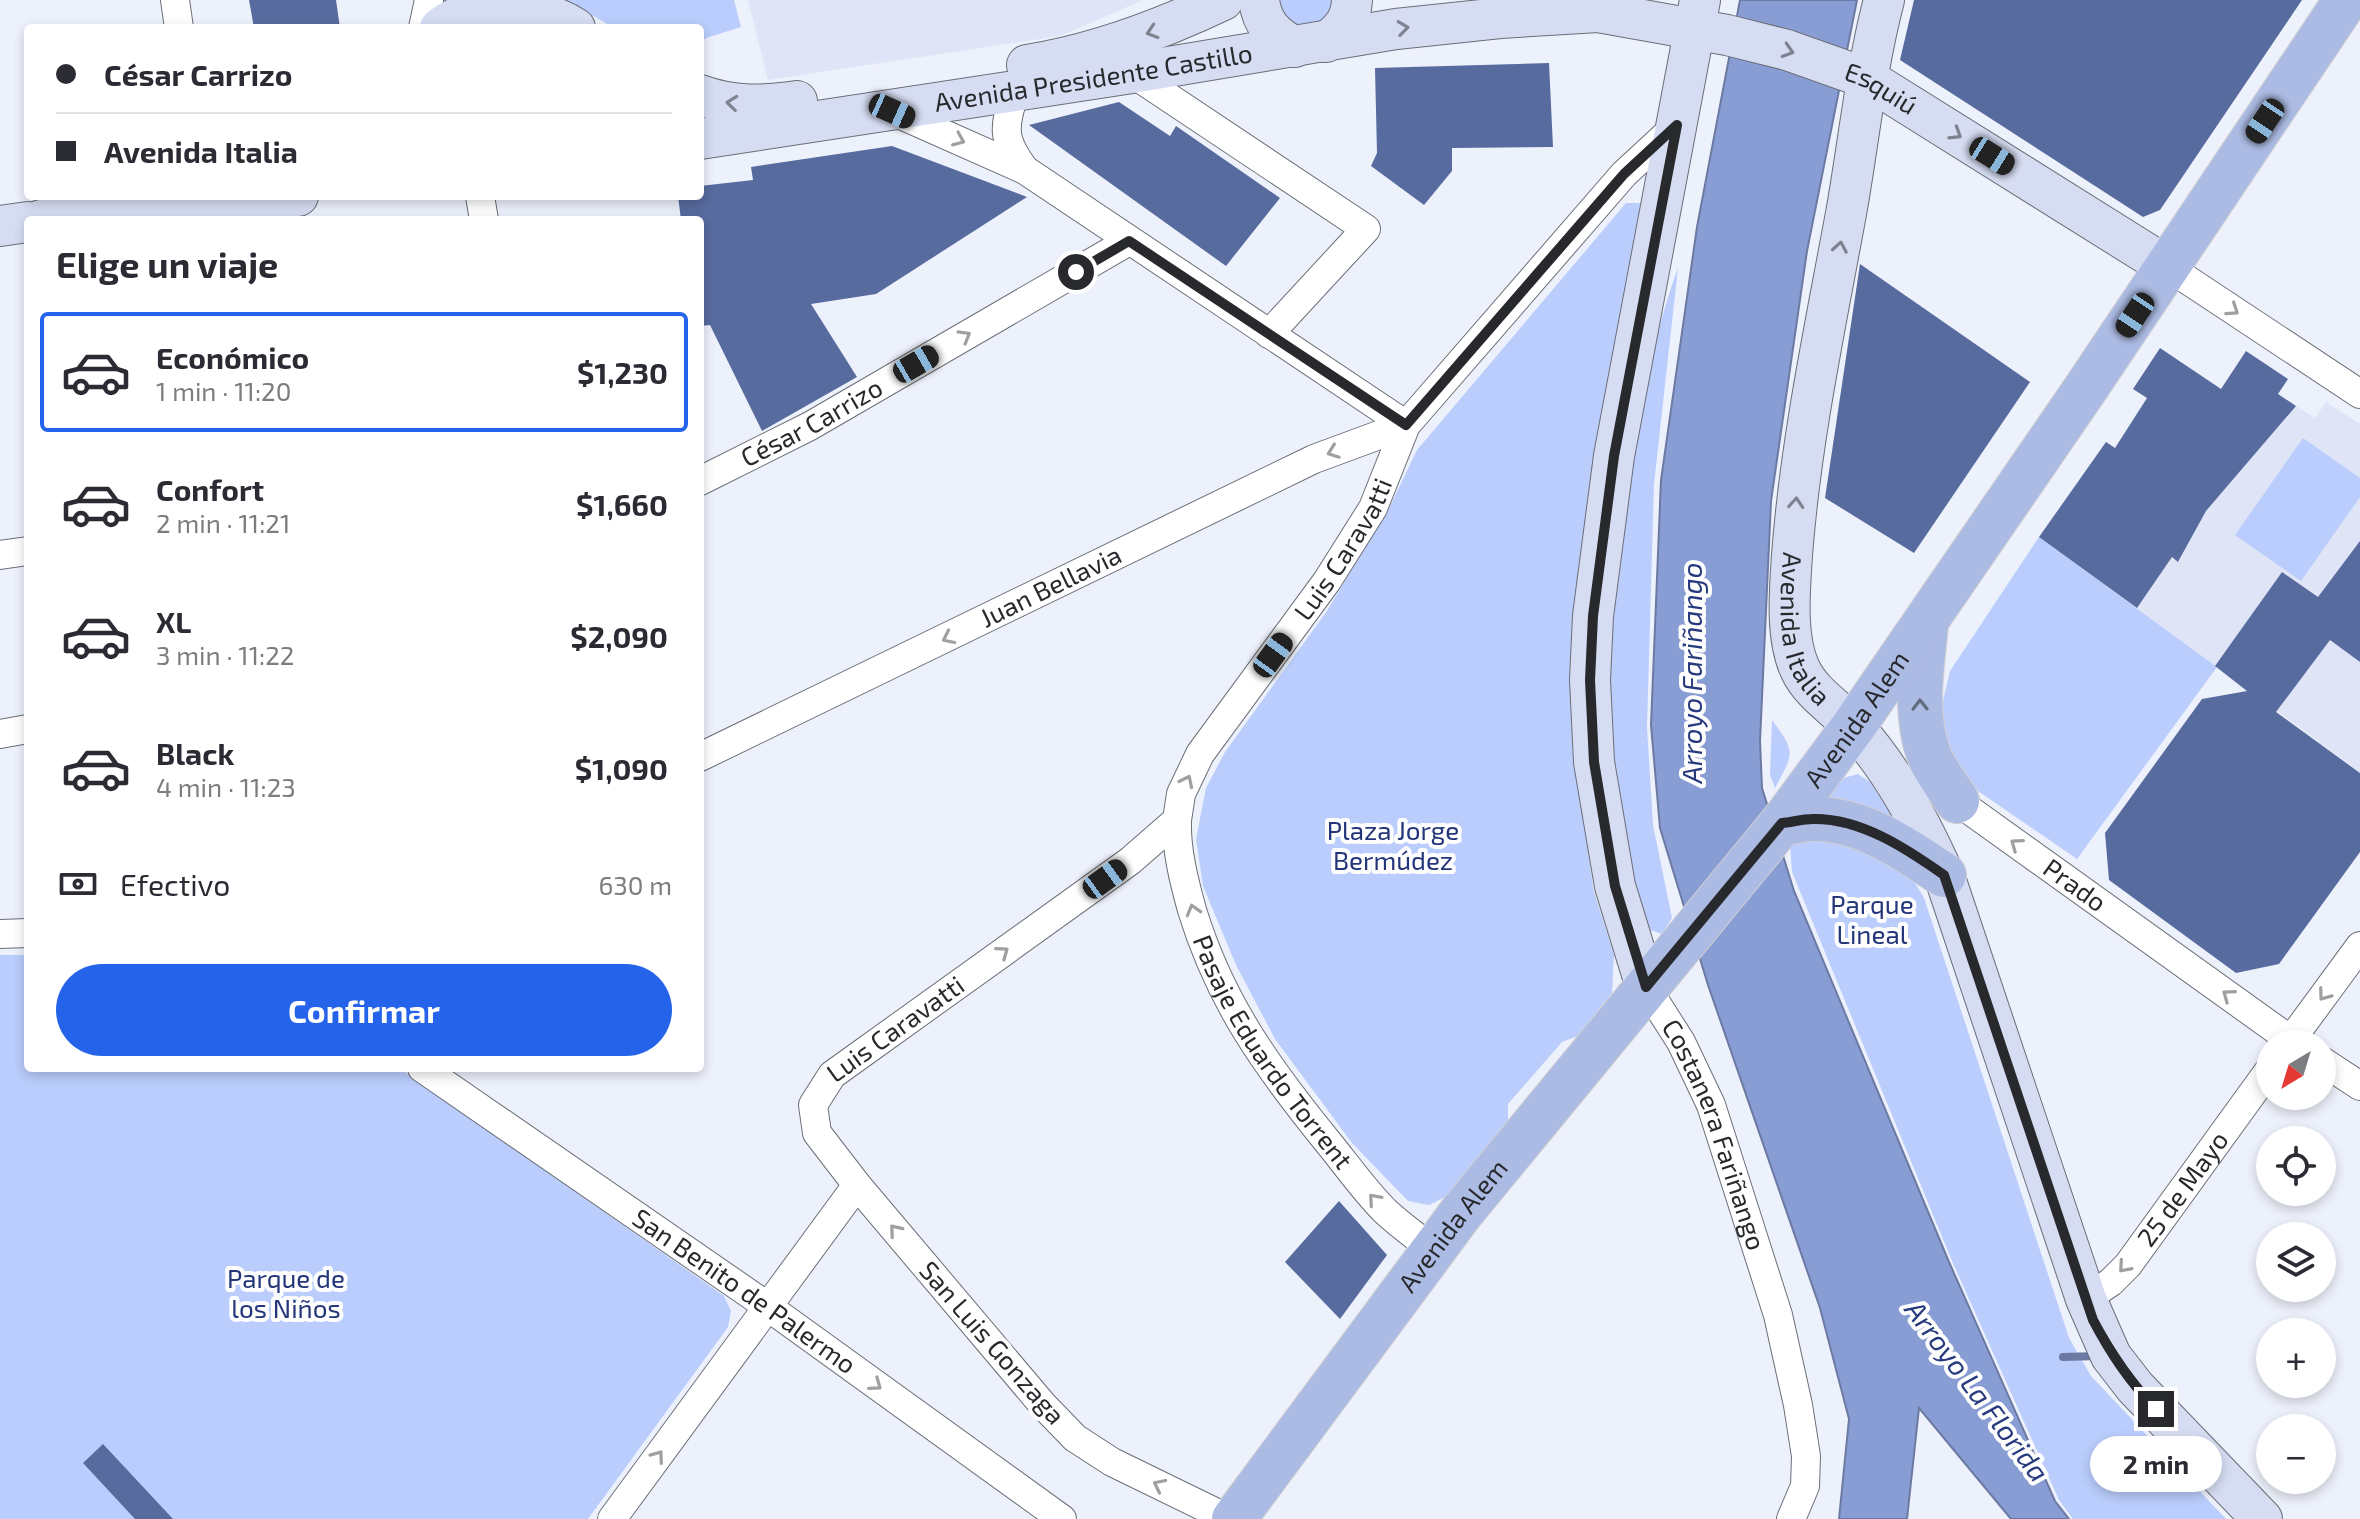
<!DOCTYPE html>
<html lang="es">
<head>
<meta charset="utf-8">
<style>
	:root { --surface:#fff; --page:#f2f2f3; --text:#2b2b33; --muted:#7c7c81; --line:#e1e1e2; --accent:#2563eb }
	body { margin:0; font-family:"Exo 2",sans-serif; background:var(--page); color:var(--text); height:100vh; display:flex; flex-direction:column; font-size:30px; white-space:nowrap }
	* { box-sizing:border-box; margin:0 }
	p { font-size:26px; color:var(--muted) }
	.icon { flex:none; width:44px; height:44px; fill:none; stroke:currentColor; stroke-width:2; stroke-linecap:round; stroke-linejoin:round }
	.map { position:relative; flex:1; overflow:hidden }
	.sheet { position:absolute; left:24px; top:216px; width:680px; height:856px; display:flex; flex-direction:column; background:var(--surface); border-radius:8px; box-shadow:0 4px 12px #0003 }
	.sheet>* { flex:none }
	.top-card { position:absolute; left:24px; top:24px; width:680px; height:176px; border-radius:8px; box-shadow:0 4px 12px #0003; display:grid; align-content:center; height:176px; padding:0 32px; background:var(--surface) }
	.needle { width:52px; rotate:218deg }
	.tools { position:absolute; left:2256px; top:1030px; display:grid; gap:16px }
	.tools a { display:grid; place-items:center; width:80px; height:80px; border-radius:50%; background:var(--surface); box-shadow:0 4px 12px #0003; font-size:40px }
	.end { position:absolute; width:36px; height:36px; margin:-18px; border:10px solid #28292d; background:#fff; box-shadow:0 0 0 4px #fff }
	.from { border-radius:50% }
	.bubble { position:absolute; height:56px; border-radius:28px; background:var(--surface); box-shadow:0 4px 12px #0003; font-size:26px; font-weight:700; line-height:56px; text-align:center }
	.car { position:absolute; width:24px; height:48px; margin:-24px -12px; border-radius:10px; box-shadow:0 0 6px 2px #0007; background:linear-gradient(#222 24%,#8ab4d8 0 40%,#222 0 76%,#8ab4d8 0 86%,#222 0) }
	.top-card b { display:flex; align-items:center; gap:28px; height:76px; font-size:30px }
	.top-card b+b { border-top:2px solid var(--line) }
	.top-card i { width:20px; height:20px; background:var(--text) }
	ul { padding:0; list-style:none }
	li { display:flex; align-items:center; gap:24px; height:120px; margin:0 16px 12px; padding:0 16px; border:4px solid transparent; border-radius:8px }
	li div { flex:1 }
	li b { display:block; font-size:30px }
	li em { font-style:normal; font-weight:700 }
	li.selected { border-color:var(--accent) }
	li>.icon { width:72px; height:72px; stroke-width:1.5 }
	h2 { padding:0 32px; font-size:36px; line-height:96px }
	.pay { display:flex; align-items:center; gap:20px; height:88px; padding:0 32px; font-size:30px }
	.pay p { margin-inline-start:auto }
	.primary-button { display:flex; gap:16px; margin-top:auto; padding:16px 32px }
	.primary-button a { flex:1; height:92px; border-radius:48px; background:var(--accent); color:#fff; font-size:32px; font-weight:700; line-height:92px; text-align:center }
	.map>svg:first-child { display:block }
	.built { fill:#dfe5f6 }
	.green { fill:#bacdfc }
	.water { fill:#899dd5; stroke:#6c7aa3; stroke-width:2 }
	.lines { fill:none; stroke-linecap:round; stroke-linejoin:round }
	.stream { stroke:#6c7aa3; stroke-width:8 }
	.building { fill:#586b9f }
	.street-casing { stroke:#6a6e76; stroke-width:30 }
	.secondary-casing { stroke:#6a6e76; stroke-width:42 }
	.primary-casing { stroke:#d0d0d1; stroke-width:46 }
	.street { stroke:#fff; stroke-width:28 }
	.secondary { stroke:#d6ddf2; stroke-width:40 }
	.primary { stroke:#acbbe4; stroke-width:44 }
	.oneway { stroke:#7f8390 }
	.oneway2 { stroke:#9e9fa0 }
	.oneway3 { stroke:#636b7f }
	.route { stroke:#28292d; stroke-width:10 }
	.labels { text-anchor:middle; stroke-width:8; stroke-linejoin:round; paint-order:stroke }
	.street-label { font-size:26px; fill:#28292d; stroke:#fefefe }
	.park-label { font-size:26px; fill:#243679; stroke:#fefefe }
	.water-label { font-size:28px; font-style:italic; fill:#273a7d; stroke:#fefefe }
</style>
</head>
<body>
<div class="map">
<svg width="2360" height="1519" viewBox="0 0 2360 1519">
	<rect width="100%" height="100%" fill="#edf1fb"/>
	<path class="built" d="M748,0H1143L1060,36L768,80Z
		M2326,402L2360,424V772L2137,608L2172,557L2179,562L2206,511L2296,406L2315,418Z"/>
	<path class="green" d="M566,0H734L741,27L706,38L700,43V28H614Z
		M1274,0H1339L1332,20L1293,30Z
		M1626,203H1640L1639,234L1575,763L1594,892L1614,955L1612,993L1578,1036L1562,1042L1508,1104V1122L1449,1195L1429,1205L1408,1201L1352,1143L1275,1039L1236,965L1203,886L1196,839L1206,788L1225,752L1327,611L1391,504L1417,450Z
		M1678,268L1654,484L1647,727L1653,825L1672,918L1662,934L1647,929C1623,849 1604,762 1605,679C1606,643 1614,606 1618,570C1630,469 1643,364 1678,268Z
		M2303,438L2360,478V497L2301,581L2235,535Z
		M2039,537L2217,667L2077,859L1978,791L1952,754L1940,713L1950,671Z
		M1772,720C1796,752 1794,753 1775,788L1770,775Z
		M1858,774L1870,782L1903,834L1821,809L1843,778Z
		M1813,831L1908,871L1924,898L2069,1338L2091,1376L2226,1519H2073L2059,1500L1952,1261L1792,872L1790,845Z
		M0,955H28V1068H399L724,1296L731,1311L728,1327L588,1519H0Z"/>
	<path class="water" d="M1740,0H1857L1807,251L1771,501L1760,741L1762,788L1794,891L1949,1262L2055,1501L2069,1519H2011L1919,1408L1907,1519H1839L1849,1419L1820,1308L1708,985L1660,828L1651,725L1661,480L1697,227Z"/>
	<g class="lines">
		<path class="stream" d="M2063,1357L2099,1356"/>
	</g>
	<path class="building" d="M249,0H336L340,28H254Z
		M1914,0H2302L2160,210L2143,217L1900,60Z
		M1549,63L1553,147L1452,148V171L1424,205L1371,166L1377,153L1375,68Z
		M1119,102L1170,136L1176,126L1280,198L1226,266L1029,125Z
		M892,146L1027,197L876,294L811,304L857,377L762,431L710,325L700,326V220H681L678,196H700V186L753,180L751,167Z
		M1860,264L2030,382L1914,553L1825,498Z
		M2160,348L2221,389L2246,351L2288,379L2278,394L2296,406L2206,511L2178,562L2172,557L2137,608L2039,537L2106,442L2115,448L2147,398L2133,389Z
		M2360,541V662L2330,640L2276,712L2360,773V852L2279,964L2236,973L2109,880L2105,833L2202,699L2247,691L2215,666L2282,572L2318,597Z
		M1339,1201L1387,1255L1340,1319L1285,1262Z
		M103,1444L173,1519H135L83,1463Z"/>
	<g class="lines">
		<g class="street-casing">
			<g id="street">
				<path d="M175,0L179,28"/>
				<path d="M423,28L429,0"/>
				<path d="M1132,73L1366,229L1269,334"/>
				<path d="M1015,91C1004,128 1001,138 1025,170"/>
				<path d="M892,111L1025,170L1406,425"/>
				<path d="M480,196L484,220"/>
				<path d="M2168,267L2360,394"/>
				<path id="s1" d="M700,481L810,426L1129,241"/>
				<path d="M0,555L28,551"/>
				<path d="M0,734L28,729"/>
				<path id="s2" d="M700,757L1314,459L1406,425"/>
				<path id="s3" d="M1943,791L2296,1044"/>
				<path id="s4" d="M1177,820C1176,850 1184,881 1192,910C1220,1002 1267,1067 1327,1141C1346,1164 1364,1190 1385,1211C1400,1225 1417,1237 1433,1250"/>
				<path d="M0,934L28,933"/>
				<path id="s5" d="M1646,987L1681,1042L1711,1105L1778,1315L1798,1405L1806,1456L1805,1486L1791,1519"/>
				<path d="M2288,1044L2360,946"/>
				<path d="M2322,1061L2360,1086"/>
				<path id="s6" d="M422,1068L767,1306L1062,1519"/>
				<path id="s7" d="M2086,1299L2111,1282L2128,1265L2270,1069"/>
				<path d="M612,1519L857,1185"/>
				<path id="s8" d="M1229,1519L1112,1462L1075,1438L1043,1405L857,1185L817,1133L813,1105L832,1075L1130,861L1177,820L1181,794L1200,754L1327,581L1373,508L1406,425L1624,174L1677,125"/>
			</g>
		</g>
		<g class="secondary-casing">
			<g id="secondary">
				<path d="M1259,0C1262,24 1274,36 1295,47"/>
				<path id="s9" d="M1884,0C1866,69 1859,139 1847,208C1826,323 1801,438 1792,555C1790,588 1785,637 1800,669C1811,693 1835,707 1853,726C1893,770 1920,822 1944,875L2086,1299L2111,1356L2135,1387L2262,1519"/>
				<path d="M440,28C475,0 538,4 575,28"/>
				<path d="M1326,42C1342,31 1351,20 1352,0"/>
				<path d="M1027,65C1096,54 1160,30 1223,0"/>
				<path d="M700,95C733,107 763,106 797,101"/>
				<path id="s10" d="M700,139L1132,73L1396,29L1500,18L1598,12L1727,35L1787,50L1866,78L2168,267"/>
				<path d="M41,220L203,197L281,198L298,196"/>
				<path d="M0,226L28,222"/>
				<path d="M1646,987L1615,886L1594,762L1590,680L1593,616L1614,456L1700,0"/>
			</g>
		</g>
		<g class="primary-casing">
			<g id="primary">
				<path d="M1926,625C1922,669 1913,715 1930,758C1937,773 1948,787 1957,801"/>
				<path d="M1782,823C1792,822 1803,819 1813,819C1861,818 1906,849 1944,875"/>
				<path id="s11" d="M1234,1519L1461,1213L1782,823L1853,727L2086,388L2346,0"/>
			</g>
		</g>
		<use href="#street" class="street"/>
		<use href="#secondary" class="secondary"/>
		<use href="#primary" class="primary"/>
	</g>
	<defs><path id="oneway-chevron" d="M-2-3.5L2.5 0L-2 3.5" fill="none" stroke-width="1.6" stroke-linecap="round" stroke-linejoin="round" transform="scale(2)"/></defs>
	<g class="oneway">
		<use href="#oneway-chevron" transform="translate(1403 28) rotate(-7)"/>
		<use href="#oneway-chevron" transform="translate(1152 32) rotate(162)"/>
		<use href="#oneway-chevron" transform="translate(1788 51) rotate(17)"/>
		<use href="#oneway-chevron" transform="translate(732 103) rotate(-174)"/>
		<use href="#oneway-chevron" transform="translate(1956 134) rotate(32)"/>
		<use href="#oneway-chevron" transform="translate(1840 247) rotate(-80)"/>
		<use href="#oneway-chevron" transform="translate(1796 503) rotate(-86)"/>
	</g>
	<g class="oneway2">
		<use href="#oneway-chevron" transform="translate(959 140) rotate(23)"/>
		<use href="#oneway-chevron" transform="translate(2233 310) rotate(34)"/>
		<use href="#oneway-chevron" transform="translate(965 336) rotate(-30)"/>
		<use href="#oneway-chevron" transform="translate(1333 452) rotate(160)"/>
		<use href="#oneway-chevron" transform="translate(948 638) rotate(154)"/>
		<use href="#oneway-chevron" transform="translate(1187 781) rotate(-64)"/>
		<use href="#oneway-chevron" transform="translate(2016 844) rotate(-144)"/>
		<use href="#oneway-chevron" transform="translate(1193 910) rotate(-106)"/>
		<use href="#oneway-chevron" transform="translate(1003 952) rotate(-36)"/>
		<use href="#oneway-chevron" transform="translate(2228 995) rotate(-144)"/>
		<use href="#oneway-chevron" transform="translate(2324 995) rotate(126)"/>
		<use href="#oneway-chevron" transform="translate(1374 1199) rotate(-131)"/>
		<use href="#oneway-chevron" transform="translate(895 1230) rotate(-130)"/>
		<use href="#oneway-chevron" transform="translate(2124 1267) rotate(131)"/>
		<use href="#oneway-chevron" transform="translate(876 1385) rotate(36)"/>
		<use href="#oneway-chevron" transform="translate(658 1456) rotate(-54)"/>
		<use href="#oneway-chevron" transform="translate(1159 1485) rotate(-154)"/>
	</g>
	<use class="oneway3" href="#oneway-chevron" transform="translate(1920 705) rotate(-91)"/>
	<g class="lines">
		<path class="route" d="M1076,272L1129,241L1406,425L1624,174L1677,125L1614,456L1593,616L1590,680L1594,762L1615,886L1646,987L1782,823C1792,822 1803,819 1813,819C1861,818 1907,849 1944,875L2093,1320C2111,1354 2129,1381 2156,1409"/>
	</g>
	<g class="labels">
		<g class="street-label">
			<text dy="9" stroke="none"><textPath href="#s10" startOffset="398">Avenida Presidente Castillo</textPath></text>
			<text dy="9" stroke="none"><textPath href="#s10" startOffset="1202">Esquiú</textPath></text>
			<text dy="9" stroke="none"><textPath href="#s1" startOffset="126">César Carrizo</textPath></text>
			<text dy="9" stroke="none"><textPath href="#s8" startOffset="1388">Luis Caravatti</textPath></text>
			<text dy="9" stroke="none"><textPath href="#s2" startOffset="390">Juan Bellavia</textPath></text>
			<text dy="9" stroke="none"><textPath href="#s9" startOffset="640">Avenida Italia</textPath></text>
			<text dy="9" stroke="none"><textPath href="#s11" startOffset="1014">Avenida Alem</textPath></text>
			<text dy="9" stroke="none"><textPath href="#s3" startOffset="162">Prado</textPath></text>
			<text dy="9" stroke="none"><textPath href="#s8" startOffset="716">Luis Caravatti</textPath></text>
			<text dy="9" stroke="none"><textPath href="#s4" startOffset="256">Pasaje Eduardo Torrent</textPath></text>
			<text dy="9" stroke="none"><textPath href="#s5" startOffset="164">Costanera Fariñango</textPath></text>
			<text dy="9" stroke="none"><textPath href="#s7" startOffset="148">25 de Mayo</textPath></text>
			<text dy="9" stroke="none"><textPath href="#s11" startOffset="366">Avenida Alem</textPath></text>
			<text dy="9" stroke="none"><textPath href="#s6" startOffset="392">San Benito de Palermo</textPath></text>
			<text transform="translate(992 1343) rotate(49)" y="9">San Luis Gonzaga</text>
		</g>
		<g class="park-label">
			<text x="1393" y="840">Plaza Jorge<tspan x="1393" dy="30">Bermúdez</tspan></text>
			<text x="1872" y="914">Parque<tspan x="1872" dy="30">Lineal</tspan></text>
			<text x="286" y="1288">Parque de<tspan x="286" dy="30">los Niños</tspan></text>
		</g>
		<g class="water-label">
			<text transform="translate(1692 673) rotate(-90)" y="10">Arroyo Fariñango</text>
			<text transform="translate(1977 1391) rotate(53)" y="10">Arroyo La Florida</text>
		</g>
	</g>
</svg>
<div class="tools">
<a><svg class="needle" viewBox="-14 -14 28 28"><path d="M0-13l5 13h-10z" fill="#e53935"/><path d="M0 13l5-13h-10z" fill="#7c7c81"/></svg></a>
<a><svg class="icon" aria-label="locate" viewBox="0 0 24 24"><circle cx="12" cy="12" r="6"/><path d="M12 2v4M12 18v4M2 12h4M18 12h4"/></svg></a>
<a><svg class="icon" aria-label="layers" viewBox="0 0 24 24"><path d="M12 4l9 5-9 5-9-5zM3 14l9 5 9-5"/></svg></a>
<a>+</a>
<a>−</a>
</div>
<i class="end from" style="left:1076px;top:272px"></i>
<i class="end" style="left:2156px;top:1409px"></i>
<div class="bubble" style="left:2090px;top:1436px;width:132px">2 min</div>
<i class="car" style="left:892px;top:111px;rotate:114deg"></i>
<i class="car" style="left:2265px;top:121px;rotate:214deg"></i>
<i class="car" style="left:1992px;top:156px;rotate:122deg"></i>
<i class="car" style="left:2135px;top:315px;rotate:214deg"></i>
<i class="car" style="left:916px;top:364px;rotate:60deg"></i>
<i class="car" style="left:1273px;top:655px;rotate:36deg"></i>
<i class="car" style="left:1105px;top:879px;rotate:54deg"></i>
<div class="top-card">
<b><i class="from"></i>César Carrizo</b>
<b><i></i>Avenida Italia</b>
</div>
<section class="sheet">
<h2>Elige un viaje</h2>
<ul>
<li class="selected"><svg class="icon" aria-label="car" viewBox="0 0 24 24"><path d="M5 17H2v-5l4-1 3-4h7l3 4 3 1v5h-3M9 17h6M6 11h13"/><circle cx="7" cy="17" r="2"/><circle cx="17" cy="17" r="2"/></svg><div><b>Económico</b><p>1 min · 11:20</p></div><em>$1,230</em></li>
<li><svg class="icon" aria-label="car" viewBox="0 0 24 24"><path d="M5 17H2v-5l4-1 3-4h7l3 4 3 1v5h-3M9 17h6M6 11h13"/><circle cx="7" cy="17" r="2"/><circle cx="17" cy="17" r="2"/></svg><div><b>Confort</b><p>2 min · 11:21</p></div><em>$1,660</em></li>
<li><svg class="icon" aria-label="car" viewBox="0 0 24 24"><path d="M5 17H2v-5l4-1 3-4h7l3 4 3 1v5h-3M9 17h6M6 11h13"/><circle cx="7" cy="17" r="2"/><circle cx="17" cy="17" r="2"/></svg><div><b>XL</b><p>3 min · 11:22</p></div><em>$2,090</em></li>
<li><svg class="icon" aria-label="car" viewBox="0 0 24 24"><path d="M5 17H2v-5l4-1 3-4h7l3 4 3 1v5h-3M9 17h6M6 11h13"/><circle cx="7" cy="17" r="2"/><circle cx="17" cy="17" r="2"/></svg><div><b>Black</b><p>4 min · 11:23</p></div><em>$1,090</em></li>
</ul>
<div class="pay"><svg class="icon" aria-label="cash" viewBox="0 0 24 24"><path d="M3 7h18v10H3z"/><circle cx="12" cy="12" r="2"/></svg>Efectivo<p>630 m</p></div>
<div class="primary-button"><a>Confirmar</a></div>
</section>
</div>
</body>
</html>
